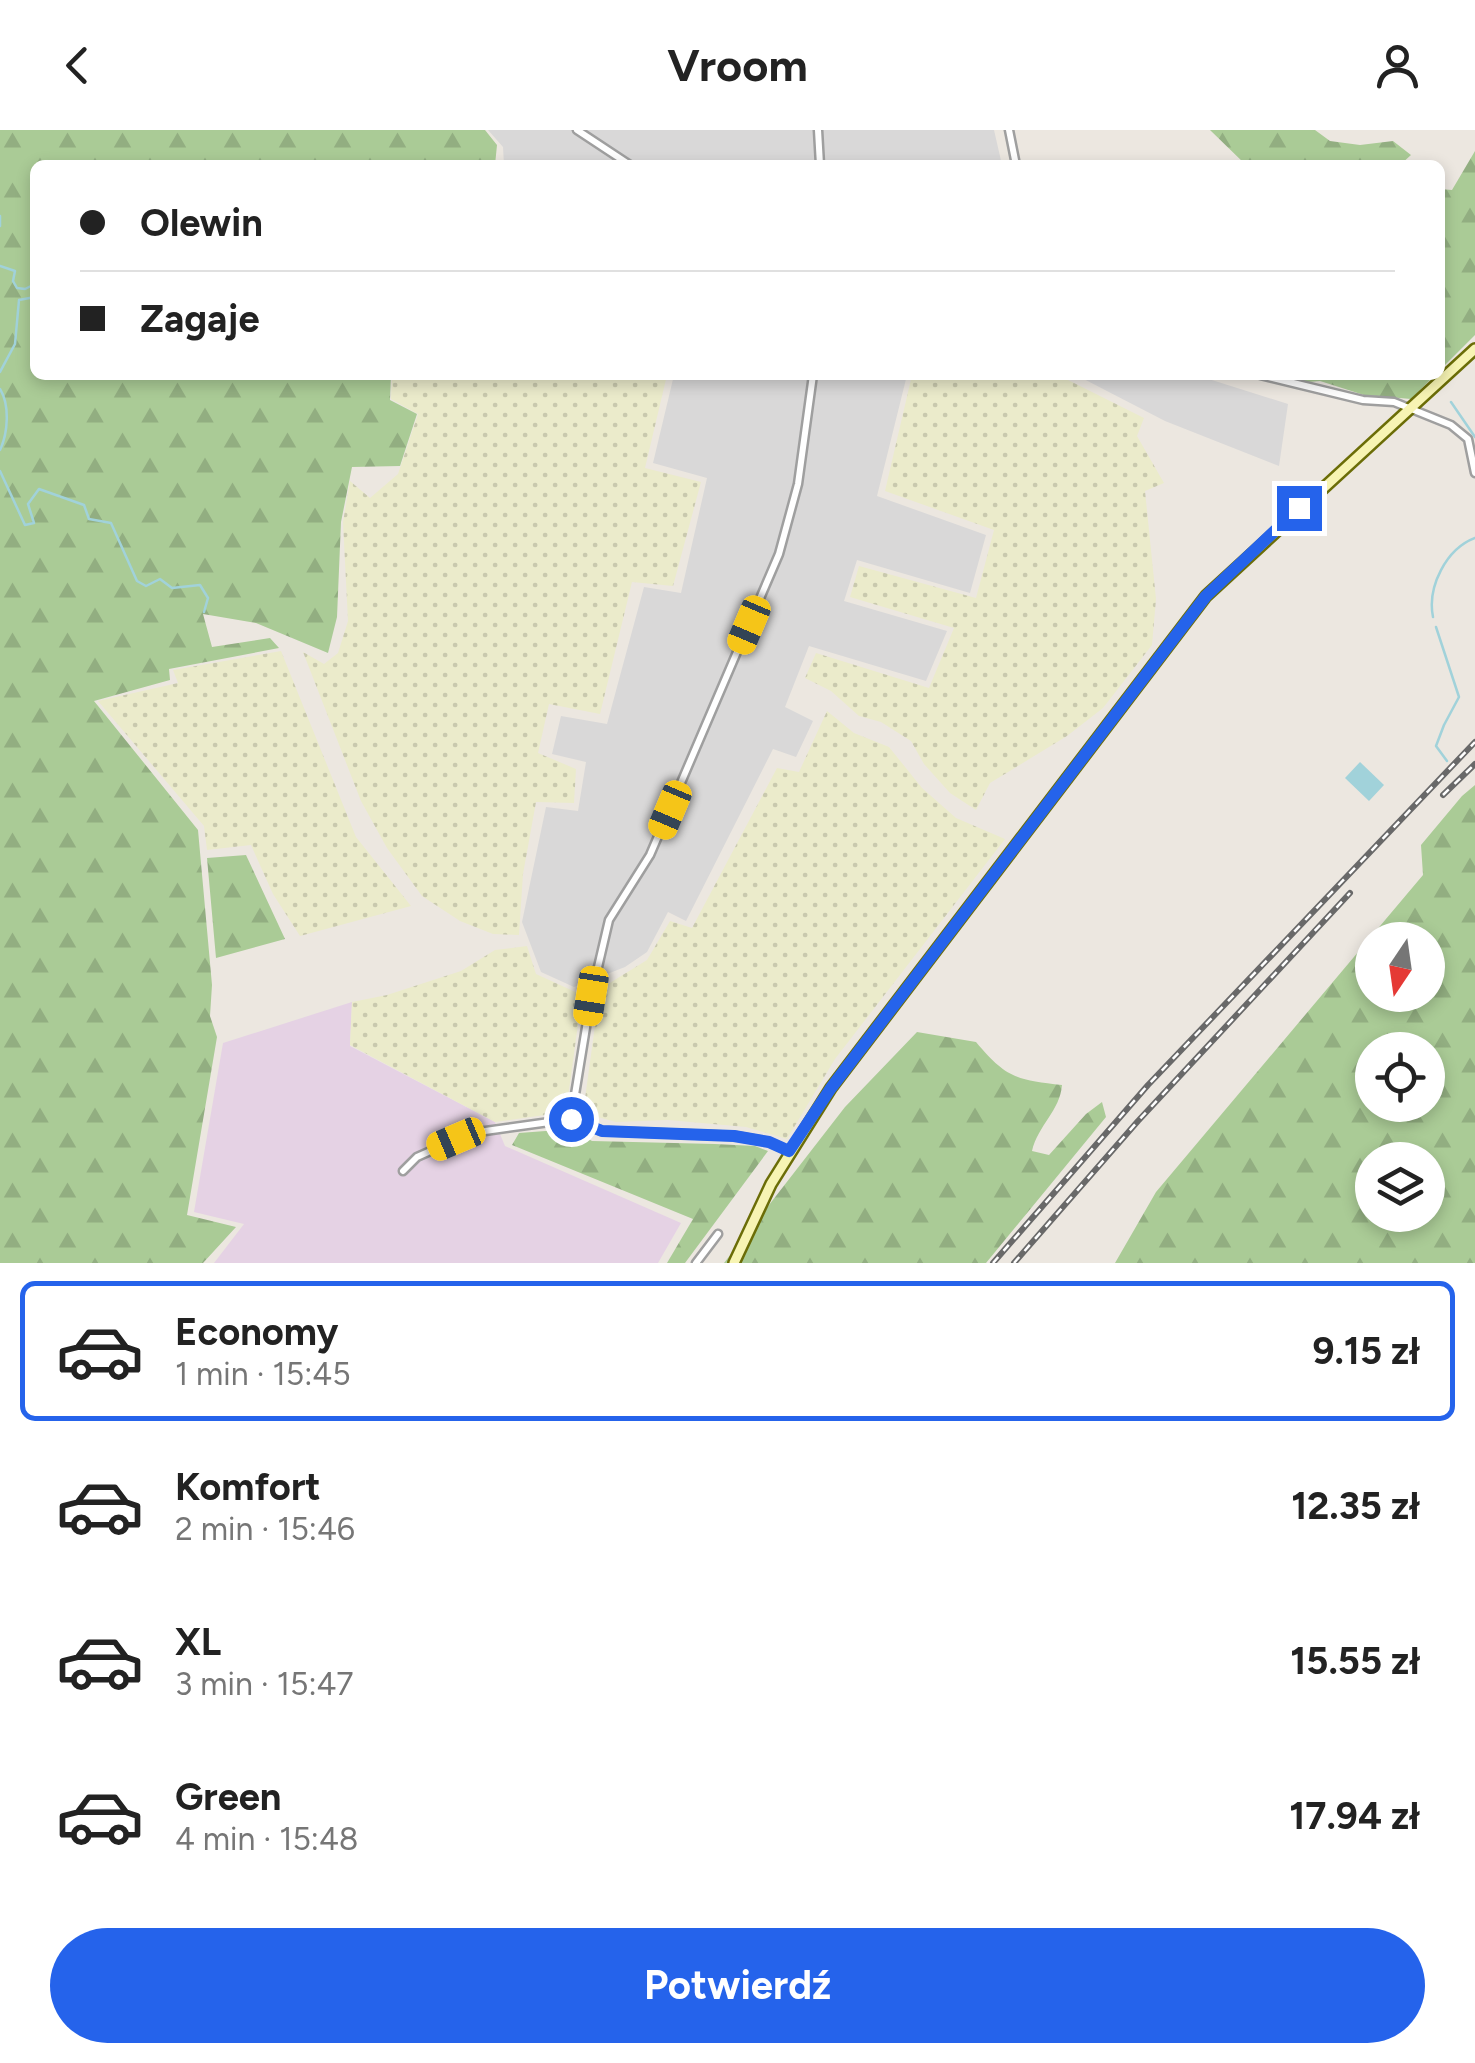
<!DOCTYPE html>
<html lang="pl">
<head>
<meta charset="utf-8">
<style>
	:root { --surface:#fff; --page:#f6f6f6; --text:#222; --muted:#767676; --line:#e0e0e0; --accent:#2563eb }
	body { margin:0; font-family:Figtree,sans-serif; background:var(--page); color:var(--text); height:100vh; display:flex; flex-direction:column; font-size:38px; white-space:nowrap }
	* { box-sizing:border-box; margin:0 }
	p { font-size:32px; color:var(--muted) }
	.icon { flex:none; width:55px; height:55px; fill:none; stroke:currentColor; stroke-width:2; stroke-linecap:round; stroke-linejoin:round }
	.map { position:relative; height:1133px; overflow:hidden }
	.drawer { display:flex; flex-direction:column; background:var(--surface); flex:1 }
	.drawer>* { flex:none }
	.hud { position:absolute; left:30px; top:30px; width:1415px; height:220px; border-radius:15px; box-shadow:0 5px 15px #0003; display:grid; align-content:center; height:220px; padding:0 50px; background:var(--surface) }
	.needle { width:65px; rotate:193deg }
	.buttons { position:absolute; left:1355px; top:792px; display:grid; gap:20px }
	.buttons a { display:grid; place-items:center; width:90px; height:90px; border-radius:50%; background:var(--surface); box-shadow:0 5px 15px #0003; font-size:50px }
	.end { position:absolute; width:45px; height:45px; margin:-22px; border:12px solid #2563eb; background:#fff; box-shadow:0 0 0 5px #fff }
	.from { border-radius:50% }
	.car { position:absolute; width:30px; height:60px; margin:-30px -15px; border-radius:12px; box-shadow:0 0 8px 2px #0007; background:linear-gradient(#f5c518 24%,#345 0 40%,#f5c518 0 76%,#345 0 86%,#f5c518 0) }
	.hud b { display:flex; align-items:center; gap:35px; height:95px; font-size:38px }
	.hud b+b { border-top:2px solid var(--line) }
	.hud i { width:25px; height:25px; background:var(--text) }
	ul { padding:18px 0 0; list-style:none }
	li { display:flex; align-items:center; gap:30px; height:140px; margin:0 20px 15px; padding:0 30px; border:5px solid transparent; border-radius:15px }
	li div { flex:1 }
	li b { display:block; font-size:38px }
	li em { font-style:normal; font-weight:700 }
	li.active { border-color:var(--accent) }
	li>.icon { width:90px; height:90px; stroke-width:1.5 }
	.action { display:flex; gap:20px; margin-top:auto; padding:20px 50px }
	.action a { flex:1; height:115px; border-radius:60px; background:var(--accent); color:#fff; font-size:40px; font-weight:700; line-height:115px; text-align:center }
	header { display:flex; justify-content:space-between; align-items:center; height:130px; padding:0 50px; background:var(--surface); font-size:45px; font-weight:700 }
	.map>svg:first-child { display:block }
	.residential { fill:#d9d8d8 }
	.industrial { fill:#e5d2e4 }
	.farmland { fill:url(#farmland-dots) }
	.forest { fill:url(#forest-firs); fill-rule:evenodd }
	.water { fill:#a1d2da }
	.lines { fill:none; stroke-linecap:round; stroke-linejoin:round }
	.stream { stroke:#a1d2da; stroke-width:2.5 }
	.minor-casing { stroke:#9f9f9f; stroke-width:11 }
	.secondary-casing { stroke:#6b6d07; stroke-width:14 }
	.minor { stroke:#fff; stroke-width:6 }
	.secondary { stroke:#f7f4b3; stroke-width:9 }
	.rail-casing { stroke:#696969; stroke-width:6 }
	.rail { stroke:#fff; stroke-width:2.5; stroke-dasharray:8; stroke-linecap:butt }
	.route { stroke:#2563eb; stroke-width:12 }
</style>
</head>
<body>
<header><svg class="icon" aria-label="back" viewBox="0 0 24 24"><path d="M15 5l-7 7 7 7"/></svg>Vroom<svg class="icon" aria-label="person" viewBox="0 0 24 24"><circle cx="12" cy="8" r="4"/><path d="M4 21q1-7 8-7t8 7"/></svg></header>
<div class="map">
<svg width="1475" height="1133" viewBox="0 0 1475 1133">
	<defs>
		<pattern id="farmland-dots" width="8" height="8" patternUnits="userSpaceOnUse" patternTransform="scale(2.5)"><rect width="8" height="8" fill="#ebebcb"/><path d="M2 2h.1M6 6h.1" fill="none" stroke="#c9c9ae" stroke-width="1.8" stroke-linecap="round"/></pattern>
		<pattern id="forest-firs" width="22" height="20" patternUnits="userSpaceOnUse" patternTransform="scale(2.5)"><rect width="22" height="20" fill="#aacb96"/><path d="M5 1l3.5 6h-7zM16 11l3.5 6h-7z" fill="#92ae81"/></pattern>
	</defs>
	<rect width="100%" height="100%" fill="#ece7e0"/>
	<path class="residential" d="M488,0H994L1002,35H504L503,17Z
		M674,245H907L877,366L986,405L970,463L857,430L844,471L947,501L926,551L809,516L785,577L813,591L796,627L773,619L686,791L668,782L647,822L625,837L574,857L541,842L522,792L546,677L578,681L586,632L552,624L561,586L607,594L644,457L681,463L707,348L653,333Z
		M1076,245H1196L1288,274L1279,336L1165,291Z"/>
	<path class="industrial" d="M352,872L350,916L495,992L505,1016L681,1093L658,1133H214L244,1094L194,1082L223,913Z"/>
	<path class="farmland" d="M392,245H667L645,338L701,352L673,456L632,452L600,584L549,574L538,623L576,639L574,673L536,672L523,744L519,805L493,804L460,791L422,766L387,718L361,671L303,522L324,534L338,523L348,491L343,392L350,351L370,368L398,344L418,284L391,269Z
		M912,245H1058L1144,288L1137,306L1164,353L1145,361L1156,469L1152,515L1103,578L1067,606L990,653L976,680L950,663L924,634L911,611L881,592L859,586L831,561L805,548L816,523L929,558L954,498L850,467L859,436L976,468L994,400L885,361Z
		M281,521L356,707L411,776L300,806L273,764L251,715L207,720L204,696L98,571L178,553L173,540Z
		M827,581L854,603L889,617L922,658L956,688L1005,709L835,929L787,1009L746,997L668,990L616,992L583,983L600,859L647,830L670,791L692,798L777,638L799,642Z
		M527,816L536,844L582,865L566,982L495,992L350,915L352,872L387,865L461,841L495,820Z"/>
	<path class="forest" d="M0,0H485L497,15L495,35H35V245H391L390,270L417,284L400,336L352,337L341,392L337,487L328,523L256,493L203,484L212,517L270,508L279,518L169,539L170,550L94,571L198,700L212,855L210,886L217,907L187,1085L236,1097L203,1133H0Z
		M1210,0H1315L1330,11L1360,15L1393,11L1411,25L1400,35H1246Z
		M1475,21V205L1440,240V59L1452,60Z
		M1281,245H1435L1411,269L1364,265L1320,251L1308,252Z
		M1475,655V1133H1115L1156,1062L1423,745L1421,715L1462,666ZM1372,810H1428V865H1372ZM1428,920V975H1372V920ZM1428,1030V1085H1372V1030Z
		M246,725L285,809L216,828L207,728Z
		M917,902L976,912C1006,948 1017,950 1062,955C1060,981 1038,995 1032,1021L1049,1025L1086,984L1102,972L1106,987L986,1133H724L845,977Z
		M572,999L592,1011L715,1014L755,1016L768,1021L685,1133H667L693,1089L512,1015L519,1003Z"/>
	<path class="water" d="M1360,632L1384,655L1369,671L1345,648Z"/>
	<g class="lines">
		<path class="stream" d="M0,86V96
			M0,136L15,141L13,151L17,158L25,159L35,154
			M0,242L15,214L19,170L35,167
			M0,259C10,275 8,303 0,320
			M1451,272L1475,307
			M0,341L25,395L34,393L28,374L39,359L84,375L89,389L111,393L137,451L146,456L160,449L172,458L200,455L208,468L204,482
			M1433,487C1427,457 1446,419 1475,408
			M1436,497L1459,567L1444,595L1436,616L1447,631"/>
		<g class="minor-casing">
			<path id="minor" d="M577,0L630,35
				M818,0L820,35
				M1009,0L1016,35
				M1260,245L1363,270L1394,272L1451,295L1468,309L1475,343
				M571,989L591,867L609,790L650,725L779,424L798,354L813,245
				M403,1041L417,1027L471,1003L571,989L602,1001L735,1006L769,1012L789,1021
				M696,1133L718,1104"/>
		</g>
		<g class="secondary-casing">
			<path id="secondary" d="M734,1133L771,1054L831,958L1206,466L1475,219"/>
		</g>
		<use href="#minor" class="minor"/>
		<use href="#secondary" class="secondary"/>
		<g class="rail-casing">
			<path id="rail" d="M1443,665L1475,634
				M993,1133L1148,955L1475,612
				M1014,1133L1138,991L1350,763"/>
		</g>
		<use href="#rail" class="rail"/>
	</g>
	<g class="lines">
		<path class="route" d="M571,989L602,1001L734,1006L769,1012L789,1021L831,958L1206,466L1299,378"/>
	</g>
</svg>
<div class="buttons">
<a><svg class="needle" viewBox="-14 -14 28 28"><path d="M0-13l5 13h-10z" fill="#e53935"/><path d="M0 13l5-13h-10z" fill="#767676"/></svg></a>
<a><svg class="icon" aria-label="locate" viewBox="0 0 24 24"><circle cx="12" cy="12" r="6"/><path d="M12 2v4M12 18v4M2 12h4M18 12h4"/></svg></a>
<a><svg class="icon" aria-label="layers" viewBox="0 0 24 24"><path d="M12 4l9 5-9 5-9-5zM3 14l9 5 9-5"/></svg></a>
</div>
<i class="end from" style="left:571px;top:989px"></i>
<i class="end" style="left:1299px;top:378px"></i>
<i class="car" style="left:749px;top:495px;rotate:203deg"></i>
<i class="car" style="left:670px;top:680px;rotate:203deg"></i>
<i class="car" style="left:591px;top:866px;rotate:189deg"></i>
<i class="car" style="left:456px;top:1009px;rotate:247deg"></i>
<div class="hud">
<b><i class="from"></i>Olewin</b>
<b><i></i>Zagaje</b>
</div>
</div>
<section class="drawer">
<ul>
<li class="active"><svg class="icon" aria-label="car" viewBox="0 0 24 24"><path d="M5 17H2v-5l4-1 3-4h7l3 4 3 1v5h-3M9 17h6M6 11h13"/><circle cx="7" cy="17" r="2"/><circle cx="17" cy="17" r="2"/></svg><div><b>Economy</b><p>1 min · 15:45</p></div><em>9.15 zł</em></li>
<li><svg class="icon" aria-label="car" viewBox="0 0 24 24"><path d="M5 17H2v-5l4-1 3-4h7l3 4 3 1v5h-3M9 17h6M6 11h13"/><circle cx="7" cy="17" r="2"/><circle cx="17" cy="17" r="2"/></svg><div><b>Komfort</b><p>2 min · 15:46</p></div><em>12.35 zł</em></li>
<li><svg class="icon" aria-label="car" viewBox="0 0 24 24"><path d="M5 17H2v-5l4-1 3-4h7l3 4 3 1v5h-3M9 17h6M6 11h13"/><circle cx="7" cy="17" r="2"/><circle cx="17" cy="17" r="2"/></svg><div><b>XL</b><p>3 min · 15:47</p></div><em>15.55 zł</em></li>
<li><svg class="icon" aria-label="car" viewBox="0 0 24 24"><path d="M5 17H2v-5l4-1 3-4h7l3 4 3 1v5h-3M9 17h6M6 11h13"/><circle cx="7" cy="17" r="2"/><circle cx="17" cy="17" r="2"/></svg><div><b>Green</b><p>4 min · 15:48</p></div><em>17.94 zł</em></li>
</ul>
<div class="action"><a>Potwierdź</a></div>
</section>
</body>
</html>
